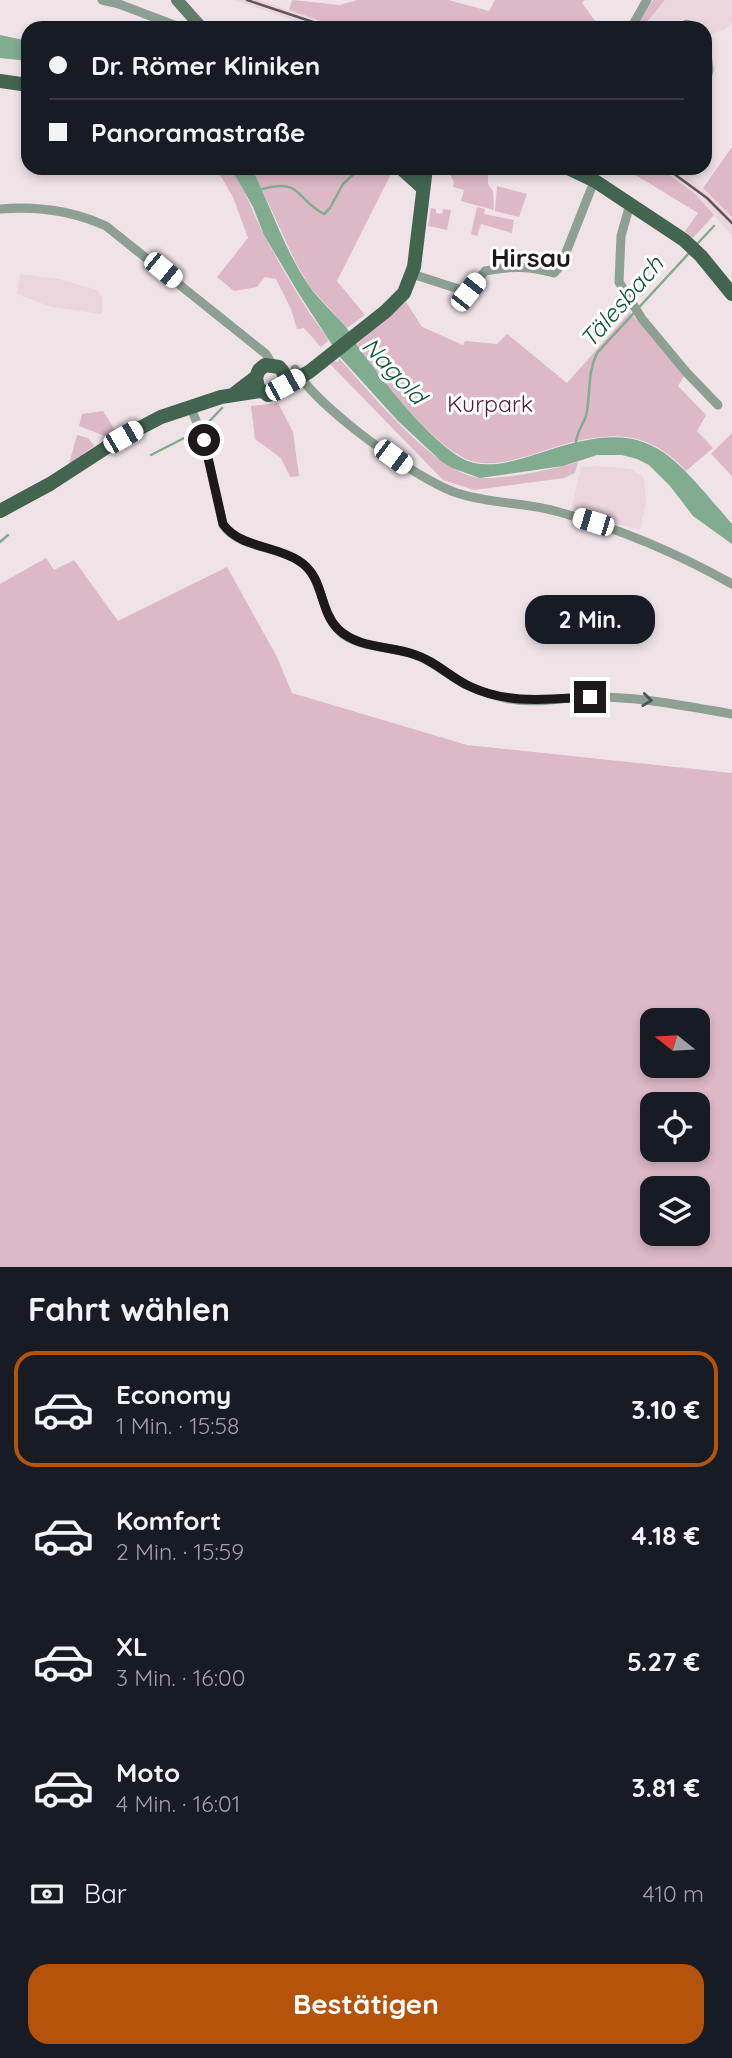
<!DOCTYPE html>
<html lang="de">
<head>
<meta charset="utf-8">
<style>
	:root { --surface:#171b24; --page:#242831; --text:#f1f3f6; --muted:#9ea1a6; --line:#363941; --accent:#b45309 }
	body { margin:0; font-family:Quicksand,sans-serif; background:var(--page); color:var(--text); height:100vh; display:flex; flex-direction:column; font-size:26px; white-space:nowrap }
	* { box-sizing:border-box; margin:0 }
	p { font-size:23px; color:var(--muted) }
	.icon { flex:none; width:38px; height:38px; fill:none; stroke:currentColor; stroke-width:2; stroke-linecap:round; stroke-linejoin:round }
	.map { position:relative; height:1267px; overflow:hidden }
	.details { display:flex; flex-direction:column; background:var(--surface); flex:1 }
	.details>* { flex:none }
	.banner { position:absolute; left:21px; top:21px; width:691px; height:154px; border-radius:21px; box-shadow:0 4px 10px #0003; display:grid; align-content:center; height:154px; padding:0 28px; background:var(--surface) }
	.needle { width:46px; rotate:288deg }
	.fabs { position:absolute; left:640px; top:1008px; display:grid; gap:14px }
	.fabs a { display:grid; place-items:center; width:70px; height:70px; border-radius:14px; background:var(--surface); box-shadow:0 4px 10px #0003; font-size:35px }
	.end { position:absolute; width:32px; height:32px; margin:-16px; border:9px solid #1d181a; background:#fff; box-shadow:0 0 0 4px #fff }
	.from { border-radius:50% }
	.bubble { position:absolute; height:49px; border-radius:21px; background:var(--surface); box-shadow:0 4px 10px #0003; font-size:23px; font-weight:700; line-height:49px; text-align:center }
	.car { position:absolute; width:21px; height:42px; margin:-21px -10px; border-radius:9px; box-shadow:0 0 5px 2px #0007; background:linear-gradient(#fff 24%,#345 0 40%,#fff 0 76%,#345 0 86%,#fff 0) }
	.banner b { display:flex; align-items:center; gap:24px; height:66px; font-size:26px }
	.banner b+b { border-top:2px solid var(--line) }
	.banner i { width:18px; height:18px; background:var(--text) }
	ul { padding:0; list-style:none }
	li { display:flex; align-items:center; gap:21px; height:116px; margin:0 14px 10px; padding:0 14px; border:4px solid transparent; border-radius:21px }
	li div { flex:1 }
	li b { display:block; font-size:26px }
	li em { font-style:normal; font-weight:700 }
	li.current { border-color:var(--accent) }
	li>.icon { width:63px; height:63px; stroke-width:1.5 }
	h2 { padding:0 28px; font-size:32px; line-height:84px }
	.pay { display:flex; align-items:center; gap:18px; height:77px; padding:0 28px; font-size:26px }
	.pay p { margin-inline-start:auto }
	.primary-button { display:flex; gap:14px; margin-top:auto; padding:14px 28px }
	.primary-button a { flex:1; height:80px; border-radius:21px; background:var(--accent); color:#fff; font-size:28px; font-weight:700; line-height:80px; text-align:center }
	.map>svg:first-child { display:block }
	.built { fill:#ebd6de }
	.green { fill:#ddb8c6; fill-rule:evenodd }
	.water { fill:#81ac90 }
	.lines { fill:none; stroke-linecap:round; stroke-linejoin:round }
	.stream { stroke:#81ac90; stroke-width:2.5 }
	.minor { stroke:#8da093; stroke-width:9 }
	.secondary { stroke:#627e6b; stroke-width:12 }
	.primary { stroke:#43654f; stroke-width:14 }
	.rail { stroke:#5e5659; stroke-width:2.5 }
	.oneway { stroke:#4f5550 }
	.route { stroke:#1d181a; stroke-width:9 }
	.labels { text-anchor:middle; stroke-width:6; stroke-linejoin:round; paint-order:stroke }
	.park-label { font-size:23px; fill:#541a37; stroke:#fff }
	.water-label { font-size:24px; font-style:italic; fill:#0c5632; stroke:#fff }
	.quarter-label { font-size:26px; font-weight:bold; fill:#1d181a; stroke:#fff }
</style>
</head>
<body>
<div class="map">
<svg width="732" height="1267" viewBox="0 0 732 1267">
	<rect width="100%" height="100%" fill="#efe3e8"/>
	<path class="built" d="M234,0H260L341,28H315Z
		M665,0H732V23L724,30L710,34L699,23L689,19H681L668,28H642Z
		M660,168H678L703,188L732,217V236L694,193Z
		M20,274L59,279L97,290L102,297V314L51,307L17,294Z
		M597,466L630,469L644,477L646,501L640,530L577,512L572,506L581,467Z"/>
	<path class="green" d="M292,0L340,5L357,0H448L489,11L495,0H585L582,3L600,28H341L289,10Z
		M653,0H665L642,28H636Z
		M732,147V217L703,188Z
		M216,168H231C246,190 253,214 265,237C284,272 305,309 329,340L321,347L304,328L297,329L291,309L276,279L265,277L257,287L234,291L217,277L248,238L233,197Z
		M252,168H377L391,174L337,281L365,315L347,328L310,287L295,261Z
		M624,168H660L694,193L714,215L693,238L685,231L698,213Z
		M479,172L488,173V184L493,191L494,210L461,201L464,190L453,187L454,182L450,174Z
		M497,186L527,194L519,217L495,211Z
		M477,207L485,209L484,214L514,220L512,233L481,224L477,236L471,234Z
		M431,208L436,209V213L442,214L443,209L451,210L447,230L428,226Z
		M406,302L422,327L463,345L465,341L497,344L507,334L567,383L630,312L684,376L678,386L706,415L697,431L713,448L686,471C641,420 591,435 534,454C514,460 493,467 472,461C438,452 376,374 357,344Z
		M339,358C369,391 437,476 482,478C508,479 553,469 578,462L575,473L564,478L474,490L443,480L330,364L334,361L338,362Z
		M278,403L293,432L299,476L290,477L281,458L255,439L251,406Z
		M103,411L115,430L105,436L79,426L82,414Z
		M732,433V476L711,454Z
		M77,435L88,438L94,446L69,464Z
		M46,558L54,570L74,560L118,621L227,567L277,657L292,693L467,745L732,773V1267H0V584ZM653,1020H698V1066H653ZM653,1104H698V1150H653ZM653,1188H698V1234H653Z"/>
	<path class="water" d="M0,35L28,41V61L0,58Z
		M231,168H252C270,205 286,254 310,287C320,301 334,313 345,326C351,333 354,341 359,348C381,378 439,455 474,463C499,468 523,458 546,451C650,416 668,450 732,524V544L693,516L670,486L649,465L637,459L622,455H597L563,466L480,478L452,468L441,461L398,421L340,357L299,294L264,235L253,207Z"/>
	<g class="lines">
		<path class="stream" d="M259,190C303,177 294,198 324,214L330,208
			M331,206L343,184L357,171
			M697,244L714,226
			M203,428L222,408
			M576,443C576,433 583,425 586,416C591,394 587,373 597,353L690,252
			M151,455L190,435
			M0,542L8,535"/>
		<path class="minor" d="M102,0L119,4L182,28L198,25
			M631,28L647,0
			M676,28L687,24L699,28
			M705,37L709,70L705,88
			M630,204L621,236L619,282L642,319L687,373L718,405
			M0,209C36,206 73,211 106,226L266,354L272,364
			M412,274L468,292L485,271C510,266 530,266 554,273L561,265L591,189
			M295,369C316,406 413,477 454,492C488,504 525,502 559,512C620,529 677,553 732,584
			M190,406L204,440L223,525C241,550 279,545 302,563C326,582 319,617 344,635C365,649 393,646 415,655C430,660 443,671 456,679C471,689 488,694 505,698C533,705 562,697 590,697C638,696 685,706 732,714"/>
		<path class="secondary" d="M177,0L202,28"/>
		<path class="primary" d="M0,81L28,85
			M401,168L423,188
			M568,168L595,181L684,240L701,256L732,294
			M285,385L309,372L386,311L404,293L414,267L426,168
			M235,393L256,377L259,370L265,365L279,367C287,375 288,384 280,392L268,395L258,388L256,377
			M0,511L50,484L121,438L161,417L221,397L260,391"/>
		<path class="rail" d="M247,0L331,28
			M666,168L707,198L732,223"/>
	</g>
	<defs><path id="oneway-chevron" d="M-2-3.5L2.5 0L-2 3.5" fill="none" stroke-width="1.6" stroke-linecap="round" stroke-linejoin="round" transform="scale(1.75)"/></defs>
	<use class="oneway" href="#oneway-chevron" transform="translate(647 700) rotate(7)"/>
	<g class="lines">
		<path class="route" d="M204,440L223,524C240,548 275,545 299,561C325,577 318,609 338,629C357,648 389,646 413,654C434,660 450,677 469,686C508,705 549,699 590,697"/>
	</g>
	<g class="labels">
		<g class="park-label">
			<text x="490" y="412">Kurpark</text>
		</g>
		<g class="water-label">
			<text transform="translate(622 302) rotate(-49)" y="8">Tälesbach</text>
			<text transform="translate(394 371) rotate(47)" y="8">Nagold</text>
		</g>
		<g class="quarter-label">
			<text x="531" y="267">Hirsau</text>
		</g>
	</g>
</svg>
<div class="fabs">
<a><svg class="needle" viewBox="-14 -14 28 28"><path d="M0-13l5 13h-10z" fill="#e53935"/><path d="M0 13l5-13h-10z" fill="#9ea1a6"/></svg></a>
<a><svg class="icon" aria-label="locate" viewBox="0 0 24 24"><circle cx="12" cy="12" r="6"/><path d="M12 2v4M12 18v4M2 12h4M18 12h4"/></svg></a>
<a><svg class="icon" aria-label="layers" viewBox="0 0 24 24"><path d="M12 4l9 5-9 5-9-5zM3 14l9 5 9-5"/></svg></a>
</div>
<i class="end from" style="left:204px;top:440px"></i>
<i class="end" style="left:590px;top:697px"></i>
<div class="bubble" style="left:525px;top:595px;width:130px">2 Min.</div>
<i class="car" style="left:163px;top:270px;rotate:129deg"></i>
<i class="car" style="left:468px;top:292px;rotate:38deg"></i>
<i class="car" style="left:285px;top:385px;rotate:61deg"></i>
<i class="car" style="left:123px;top:437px;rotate:60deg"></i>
<i class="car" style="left:393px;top:457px;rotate:127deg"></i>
<i class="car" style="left:593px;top:522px;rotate:287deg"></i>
<div class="banner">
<b><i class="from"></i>Dr. Römer Kliniken</b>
<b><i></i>Panoramastraße</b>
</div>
</div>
<section class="details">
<h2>Fahrt wählen</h2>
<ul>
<li class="current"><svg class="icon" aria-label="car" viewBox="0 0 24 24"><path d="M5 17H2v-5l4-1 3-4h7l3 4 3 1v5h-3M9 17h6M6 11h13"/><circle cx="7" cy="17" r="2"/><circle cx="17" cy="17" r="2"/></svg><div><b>Economy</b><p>1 Min. · 15:58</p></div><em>3.10 €</em></li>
<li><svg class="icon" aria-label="car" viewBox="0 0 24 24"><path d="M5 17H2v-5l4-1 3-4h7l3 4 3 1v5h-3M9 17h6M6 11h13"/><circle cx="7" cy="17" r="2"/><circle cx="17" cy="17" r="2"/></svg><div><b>Komfort</b><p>2 Min. · 15:59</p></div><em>4.18 €</em></li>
<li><svg class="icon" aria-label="car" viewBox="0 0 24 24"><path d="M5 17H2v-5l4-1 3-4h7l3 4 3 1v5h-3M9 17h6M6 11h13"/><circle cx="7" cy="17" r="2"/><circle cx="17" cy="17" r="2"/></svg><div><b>XL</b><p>3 Min. · 16:00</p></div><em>5.27 €</em></li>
<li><svg class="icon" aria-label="car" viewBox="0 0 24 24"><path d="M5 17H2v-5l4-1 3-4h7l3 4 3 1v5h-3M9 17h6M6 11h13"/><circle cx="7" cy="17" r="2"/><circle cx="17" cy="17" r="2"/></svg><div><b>Moto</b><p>4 Min. · 16:01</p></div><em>3.81 €</em></li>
</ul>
<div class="pay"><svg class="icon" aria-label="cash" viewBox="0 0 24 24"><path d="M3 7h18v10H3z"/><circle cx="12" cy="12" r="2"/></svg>Bar<p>410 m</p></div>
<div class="primary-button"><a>Bestätigen</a></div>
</section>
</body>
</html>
